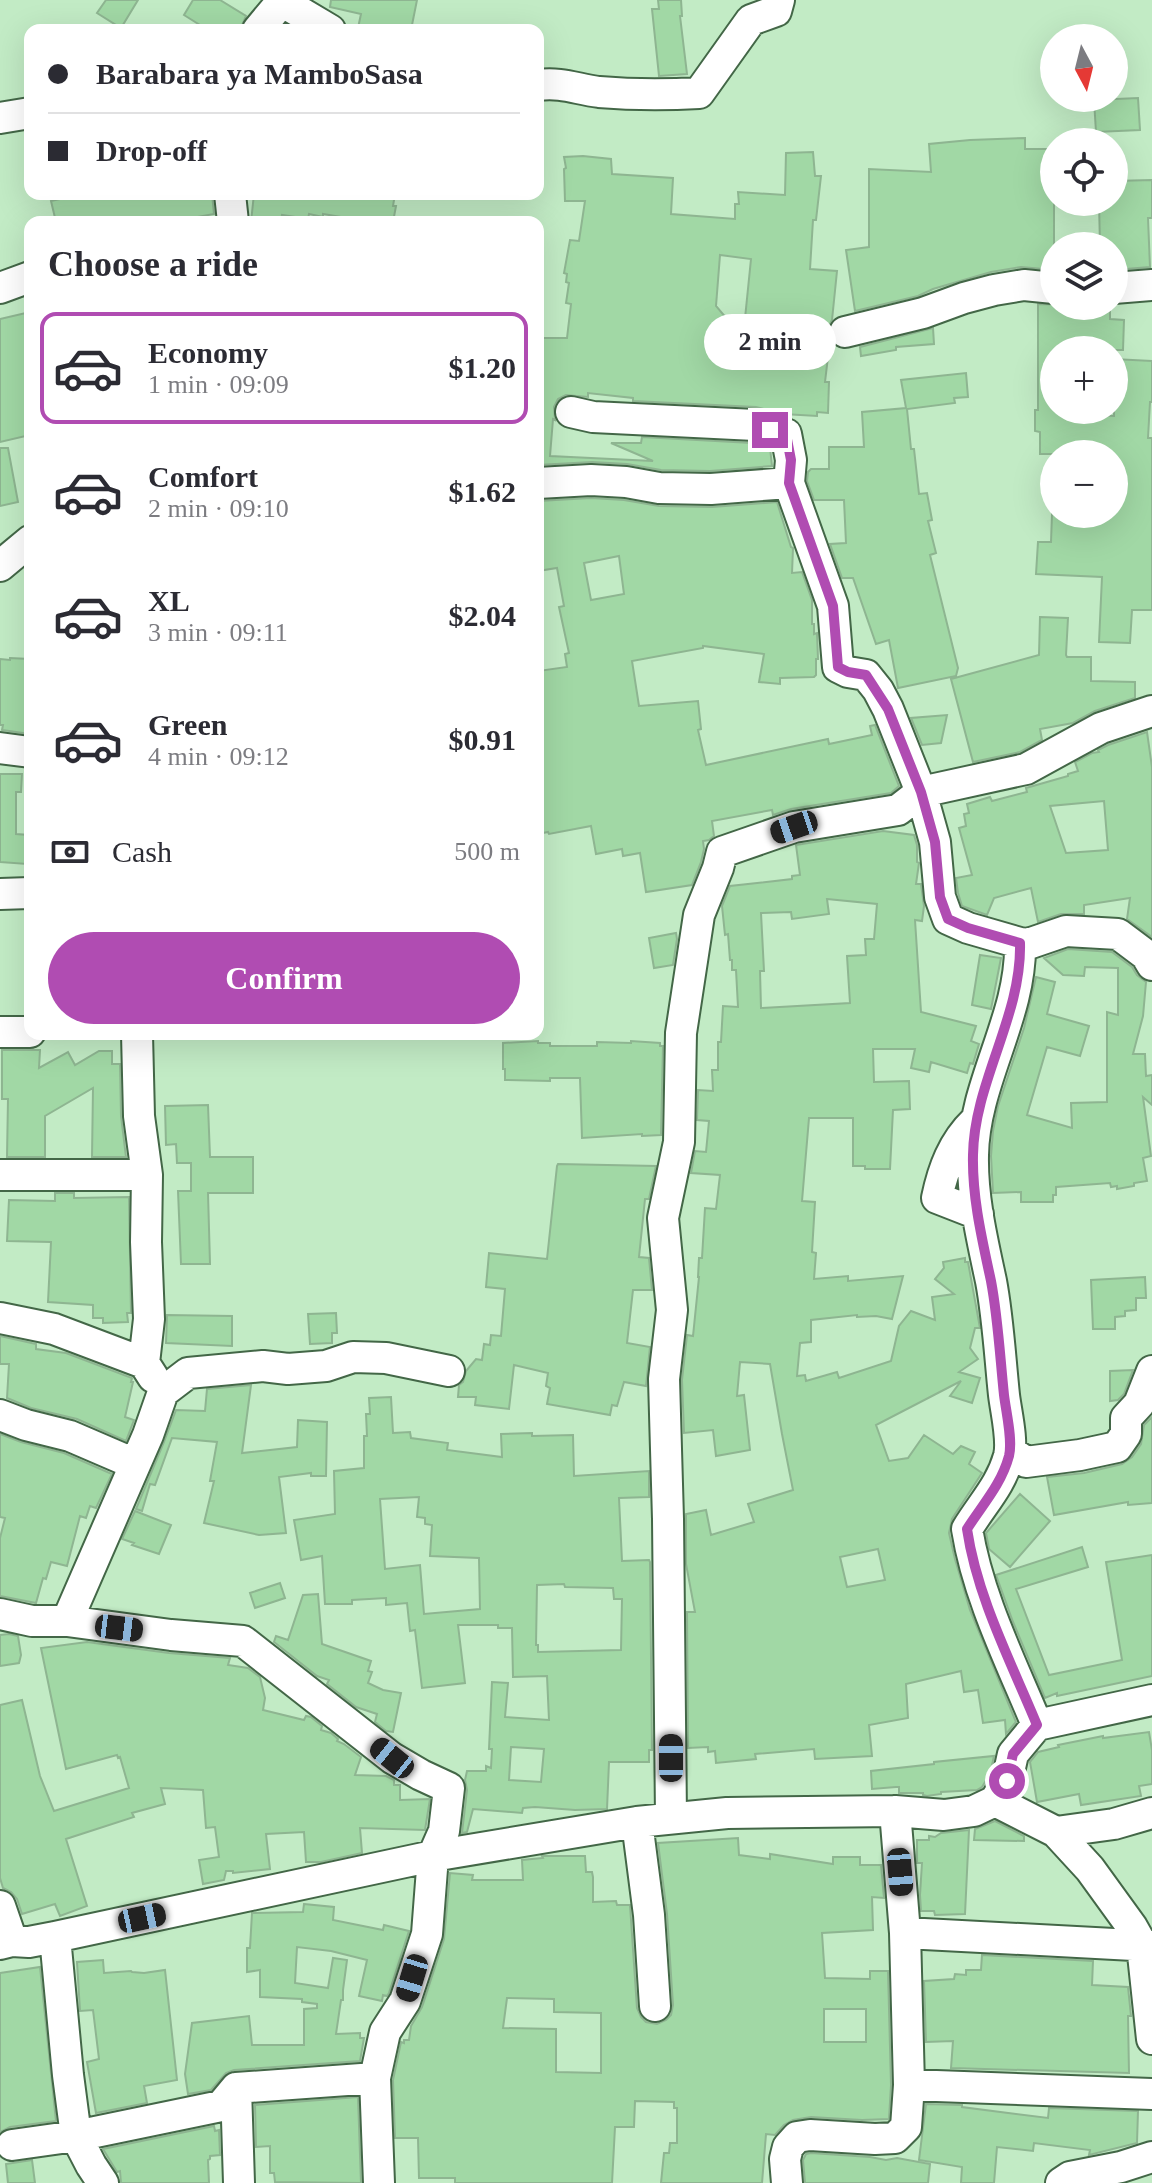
<!DOCTYPE html>
<html lang="en">
<head>
<meta charset="utf-8">
<style>
	:root { --surface:#fff; --page:#f7f7f7; --text:#2b2b33; --muted:#7c7c81; --line:#e1e1e2; --accent:#b04cb2 }
	body { margin:0; font-family:"Times New Roman",serif; background:var(--page); color:var(--text); height:100vh; display:flex; flex-direction:column; font-size:30px; white-space:nowrap }
	* { box-sizing:border-box; margin:0 }
	p { font-size:26px; color:var(--muted) }
	.icon { flex:none; width:44px; height:44px; fill:none; stroke:currentColor; stroke-width:2; stroke-linecap:round; stroke-linejoin:round }
	.map { position:relative; flex:1; overflow:hidden }
	.sheet { position:absolute; left:24px; top:216px; width:520px; height:824px; display:flex; flex-direction:column; background:var(--surface); border-radius:16px; box-shadow:0 8px 32px #0002 }
	.sheet>* { flex:none }
	.hud { position:absolute; left:24px; top:24px; width:520px; height:176px; border-radius:16px; box-shadow:0 8px 32px #0002; display:grid; align-content:center; height:176px; padding:0 24px; background:var(--surface) }
	.needle { width:52px; rotate:173deg }
	.tools { position:absolute; left:1040px; top:24px; display:grid; gap:16px }
	.tools a { display:grid; place-items:center; width:88px; height:88px; border-radius:50%; background:var(--surface); box-shadow:0 8px 32px #0002; font-size:40px }
	.end { position:absolute; width:36px; height:36px; margin:-18px; border:10px solid #b04cb2; background:#fff; box-shadow:0 0 0 4px #fff }
	.from { border-radius:50% }
	.bubble { position:absolute; height:56px; border-radius:28px; background:var(--surface); box-shadow:0 8px 32px #0002; font-size:26px; font-weight:800; line-height:56px; text-align:center }
	.car { position:absolute; width:24px; height:48px; margin:-24px -12px; border-radius:10px; box-shadow:0 0 6px 2px #0007; background:linear-gradient(#222 24%,#8ab4d8 0 40%,#222 0 76%,#8ab4d8 0 86%,#222 0) }
	.hud b { display:flex; align-items:center; gap:28px; height:76px; font-size:30px }
	.hud b+b { border-top:2px solid var(--line) }
	.hud i { width:20px; height:20px; background:var(--text) }
	ul { padding:0; list-style:none }
	li { display:flex; align-items:center; gap:24px; height:112px; margin:0 16px 12px; padding:0 8px; border:4px solid transparent; border-radius:16px }
	li div { flex:1 }
	li b { display:block; font-size:30px }
	li em { font-style:normal; font-weight:800 }
	li.active { border-color:var(--accent) }
	li>.icon { width:72px; height:72px; stroke-width:1.5 }
	h2 { padding:0 24px; font-size:36px; line-height:96px }
	.pay { display:flex; align-items:center; gap:20px; height:88px; padding:0 24px; font-size:30px }
	.pay p { margin-inline-start:auto }
	.action { display:flex; gap:16px; margin-top:auto; padding:16px 24px }
	.action a { flex:1; height:92px; border-radius:48px; background:var(--accent); color:#fff; font-size:32px; font-weight:800; line-height:92px; text-align:center }
	.map>svg:first-child { display:block }
	.building { fill:#a1d8a5; stroke:#8eb591; stroke-width:2; fill-rule:evenodd }
	.lines { fill:none; stroke-linecap:round; stroke-linejoin:round }
	.minor-casing { stroke:#436747; stroke-width:34 }
	.minor { stroke:#fff; stroke-width:30 }
	.route { stroke:#b04cb2; stroke-width:10 }
</style>
</head>
<body>
<div class="map">
<svg width="1152" height="2183" viewBox="0 0 1152 2183">
	<rect width="100%" height="100%" fill="#c2ebc5"/>
	<path class="building" d="M106,0H138L121,28L97,13Z
		M193,0H220L246,16L240,30H208L184,15Z
		M331,0H417L411,30H367L358,28L361,14L330,7Z
		M658,0H681L682,16H680L687,74L659,76L652,9H659Z
		M1138,98L1140,130L1096,132L1094,100Z
		M1025,138V149H1054V270L1021,267L991,272L933,289L918,296L855,311L846,250L869,247V169L931,172L929,144L970,140Z
		M813,152L815,176H821L816,220H813L810,269L837,271L832,320L828,328L830,340L825,382H829L828,413L817,412V416L783,414L756,407L633,401V398L588,393V397L566,395L558,399L554,407L555,420L553,419L550,456L653,461L611,443H641L642,437L752,443L770,448L772,466L710,471L661,470L627,464L592,462L538,465V338H567L571,304L566,303L569,283L566,282L567,274L564,273L570,240L579,241L585,201H565L564,169L566,168L564,157L583,156L611,159L612,174L673,178L671,214L735,219V204H739L738,192L785,195L786,153ZM720,255L751,259L743,338L716,306Z
		M1152,180V218H1148L1150,267L1114,270V246H1100L1099,202H1114V181Z
		M82,194H212L214,214L186,219V222H56L51,201Z
		M254,194H395L393,206H396L393,222H352L353,219L323,214V217L309,214L308,219L282,215L281,222H251Z
		M1038,304L1110,306V319L1124,320L1123,350H1054V410H1079V414L1114,416V359L1152,361V402H1150L1148,438H1152V610H1132L1130,643L1099,642L1102,577L1036,574L1038,542H1051L1052,514H1114V454H1040V432L1035,431V410H1038Z
		M30,312V435L0,442V319Z
		M933,328L934,344L896,347V350L861,356L860,347Z
		M966,373L968,397L954,398L955,403L907,409L911,449H914L919,494L927,493L932,520L928,521L936,553L930,555L958,668L956,676L898,688L889,640L876,644L853,578H842L830,544L846,543L844,500H814L807,481L808,472L811,469H829V447H864L862,412L906,408L901,380Z
		M0,448H8L18,502L0,506Z
		M591,498L624,500L659,506L712,507L777,502L791,547L793,548L792,573L802,572L812,600V624H814V634L817,633L818,659H816V675L814,677L780,678V684L759,682L764,654L703,646V648L632,661L639,706L698,701L701,729L698,730L706,765L828,739L829,744L872,735L870,726L875,725L899,786L891,793L791,809L773,815L772,810L712,821L714,836L709,840L703,841L704,849L701,862L692,885L646,892L640,853L623,856L622,849L596,854L591,826L549,834L548,832L538,834V671L567,667L565,654L569,653L559,607L564,606L557,568L538,571V501ZM619,556L624,594L591,600L584,563Z
		M1040,617L1068,618L1066,655L1067,657H1091V681L1135,682V698L1095,711L1073,723L1040,729L1042,740L1020,752L973,762L951,679L1039,655Z
		M10,658L29,659L30,663V734L2,730L3,725H0V659L10,660Z
		M947,715L941,743L922,745L911,718Z
		M1147,732L1152,767V937L1127,919L1130,898L1084,905V914H1061L1038,922L1031,888L994,898L987,915L962,906L958,893L956,878L972,875L959,828L966,826L964,814L969,813L967,804L990,797L992,801L1027,792L1026,788L1068,776V774L1078,771L1075,762L1092,753L1099,752L1098,750L1108,745ZM1104,801L1108,850L1066,853L1050,806Z
		M0,774H22L21,792H16V834L29,835L27,864L0,862Z
		M883,831L914,835L917,845V862L919,863L916,884H921L924,906L922,921L915,920L921,1012L976,1026L971,1041L979,1044L973,1064L970,1063L967,1073L931,1062L929,1072L911,1068L915,1049H873L874,1082L909,1081L910,1109L893,1110L890,1169H865V1166H853V1118H809L802,1201L815,1202L812,1252L816,1253L814,1279L848,1276V1281L903,1276L892,1319L876,1316L857,1317V1315L811,1320V1342L800,1343L797,1376L805,1375L806,1381L837,1372L839,1378L891,1361L899,1326L911,1311L935,1320L932,1297L954,1294L935,1279L944,1268L943,1262L965,1258V1262H968L980,1328H975L970,1348L978,1359L959,1372L980,1378L972,1403L950,1396L961,1381L876,1425L889,1461L908,1458L924,1435L953,1454L961,1446L975,1452L969,1464L982,1473L952,1519L949,1533L955,1559L970,1610L1016,1722L1006,1734L1005,1720L983,1723L978,1690L964,1692L961,1671L906,1684L908,1718L869,1725L872,1756L815,1759L814,1749L755,1754L756,1759L716,1763L715,1751L708,1752V1747L688,1748L687,1612H695L686,1564V1514L706,1510L711,1535L754,1522L748,1504L793,1490L782,1434L770,1364L740,1362L737,1396L744,1395L750,1450L716,1456L713,1430L684,1433L682,1380L687,1335L693,1336L699,1277H698L699,1258H702L705,1208L716,1209L720,1175L691,1173L695,1151L706,1152L709,1121L697,1120L698,1090L713,1091L712,1070H718V1042H721L723,1006L738,1007L736,970H732V960H730L728,934L725,935L722,906L730,886L792,879V876L800,875L796,845ZM827,899L877,904L874,939H865L866,955L847,956L850,1003L761,1008L760,971H764L761,913L791,912L792,919L829,914ZM878,1549L885,1580L847,1587L840,1557Z
		M676,933L677,939L673,965L654,968L649,938Z
		M1068,949L1112,952L1132,967L1137,975L1146,982L1143,1016L1133,1054H1145L1146,1076L1152,1075V1105L1143,1097L1151,1156L1143,1158L1147,1181L1134,1183V1186L1117,1189V1186L1111,1187L1110,1183L1056,1187V1195H1053V1202H1021V1192L993,1193L991,1156L993,1131L998,1106L1024,1028L1036,977L1055,982L1047,1014L1089,1026L1080,1056L1047,1047L1027,1115L1072,1128L1071,1103L1107,1102V1012L1118,1015V968L1085,967L1084,976L1063,975L1044,958Z
		M980,955L1001,958L991,1009L972,1005Z
		M538,1041V1043H550V1046H597V1042L631,1043V1041L660,1043V1046H663L661,1135L642,1136V1134L582,1138L580,1078H550V1081L505,1080V1069H503V1043Z
		M2,1050H40L39,1068L68,1052L75,1065L99,1051H112V1064H120L121,1116L126,1157H92L93,1088L45,1116V1157H7L8,1099H2Z
		M208,1105L210,1157H253V1193H208L210,1264H181L178,1191H191V1163H177L176,1144L166,1145L165,1106Z
		M558,1164L656,1166L649,1199H645L639,1257L649,1258L652,1290H633L627,1343L650,1347L646,1386L624,1382L617,1406L612,1405L610,1415L547,1404L550,1388L546,1386L548,1373L514,1365L509,1409L475,1405L476,1397H458L459,1385L463,1382L466,1371L476,1359L482,1360L484,1344L490,1345L491,1335L501,1336L505,1289L486,1287L489,1253L547,1259L557,1166Z
		M55,1193H74V1198L129,1197L131,1313H127L128,1322L103,1323V1318H93V1305L48,1302L51,1242L7,1241L9,1200L55,1201Z
		M1145,1277L1146,1298H1136V1310L1125,1311V1316L1115,1317V1329H1093L1091,1280Z
		M336,1313L337,1333H332V1343L310,1344L308,1314Z
		M167,1315L232,1316V1346L166,1343Z
		M0,1336L36,1344V1349L66,1353L132,1378L131,1382H133L125,1417L134,1420L126,1441L77,1419L31,1408L7,1398L9,1364H0Z
		M1133,1370L1124,1394L1118,1400L1110,1401V1371Z
		M251,1385L242,1453L297,1447L298,1420L327,1422L326,1476H311V1473L279,1477L286,1533L259,1535L204,1523L214,1481H210L217,1442L172,1438L155,1485L150,1484L142,1511L136,1509L164,1442L176,1410L205,1411L207,1389Z
		M391,1397L393,1433L410,1432L411,1438L448,1443L447,1450L502,1457L501,1434L532,1433V1436L573,1435L574,1476L649,1471V1497L619,1498L622,1561L649,1560L650,1562L652,1750H649V1762H609L607,1809L575,1810L535,1807L523,1808L522,1813L473,1809L467,1832L462,1833L467,1790L465,1780L467,1771H486V1766L491,1768L492,1749H489L492,1682L508,1683L505,1717L549,1720L547,1676L513,1677L512,1628H498V1625H458L465,1683L422,1688L415,1630L410,1631L407,1603L386,1605V1598L352,1600V1604H325L322,1556L301,1560L294,1520L335,1514L334,1471L364,1468V1436H367L366,1414H370L369,1398ZM419,1497L417,1517L425,1518V1524L432,1525L430,1556L479,1558L480,1609L424,1614L420,1565L385,1569L380,1499ZM564,1584L565,1587L613,1588L614,1599H622L621,1650L538,1652V1645H536L537,1585ZM511,1747L544,1749L541,1782L509,1780Z
		M1152,1417V1503L1128,1505V1502L1054,1515L1047,1477L1084,1473L1122,1464L1132,1457L1141,1444L1144,1425Z
		M0,1434L21,1442L64,1453L112,1474L96,1508L90,1506L86,1518L80,1516L67,1566L51,1562L46,1579L43,1578L36,1603L0,1596V1538L5,1518L0,1517Z
		M1020,1494L1050,1521L1010,1567L989,1549L986,1533Z
		M135,1511L171,1525L159,1554L132,1545L134,1543L122,1539Z
		M1082,1547L1088,1567L1016,1589L1049,1675L1122,1660L1106,1562L1152,1555V1676L1057,1696V1693L1045,1698L1013,1622L996,1575Z
		M280,1583L285,1598L255,1608L250,1593Z
		M318,1594L322,1644L371,1661L368,1671L372,1672L368,1683L383,1690L401,1693L393,1732L386,1731L375,1722L377,1714L356,1707L327,1684L329,1680L317,1676L274,1642L276,1636L288,1640L303,1595Z
		M9,1634L18,1636L21,1655L19,1663L0,1666V1635Z
		M87,1642L169,1653L230,1658L228,1665L248,1668L260,1677L265,1698L263,1710L304,1720L306,1716L311,1717L322,1726L321,1730L331,1733L338,1739L337,1741L344,1744L361,1757L355,1775L386,1776L394,1780V1785H400V1800L430,1799L425,1830L360,1828L362,1853L321,1862H306L304,1832L266,1834L270,1869L233,1873V1871H226L224,1880L203,1884L199,1860L219,1857L215,1827L206,1828L203,1790L161,1788L165,1804L132,1813L134,1817L66,1839L87,1906L60,1916L55,1904L22,1914L17,1899L11,1892L3,1888L0,1878V1705L22,1700L40,1776L54,1811L129,1788L120,1757L118,1758L117,1755L66,1769L41,1648Z
		M1149,1732L1152,1750V1784L1139,1786L1141,1796L1081,1805L1079,1794L1037,1802L1030,1762L1038,1752L1059,1747L1058,1745L1103,1736V1738Z
		M994,1756L990,1774L982,1787L977,1790L941,1792V1794L927,1796L923,1795V1793H899V1787H896L872,1789L871,1771L934,1764V1762Z
		M995,1821L1024,1836V1841L974,1840L975,1829Z
		M969,1830L965,1914L935,1915L934,1911H921L920,1895L922,1863H917V1840H929V1836L935,1837L941,1833Z
		M738,1838L739,1855L770,1859V1854L833,1864V1857H860V1865H881L884,1898L872,1897L873,1930L822,1933L825,1978L870,1979V1971H888L891,2085L889,2119L862,2120L811,2117L793,2120L784,2125L775,2135L766,2134L762,2183H661L664,2153H669L670,2143H677V2108H674V2102L635,2101L634,2127H615L612,2183H455V2178H419L418,2138H395L393,2080L401,2042L404,2043V2040H409L411,2026L422,2007L444,1939L450,1873L473,1875L472,1880H523L522,1860L543,1858L542,1856H585L586,1872H592L593,1877V1902L616,1901L617,1905H630L637,2008L641,2017L646,2022L657,2024L666,2020L671,2015L673,2005L667,1914L658,1843ZM507,1998L554,1999V2012L601,2013V2073L556,2072V2029L503,2028ZM824,2009H866V2042H824Z
		M304,1904L334,1907L333,1920L383,1930L384,1925L409,1931L389,1993L387,1996L383,1995L382,2001L359,1996L367,1960L331,1951L297,1947L295,1983L328,1988L333,1958L347,1960L343,1990V2000H341L336,2034L360,2033V2038H364L360,2061L234,2070L226,2073L211,2090L188,2094L185,2074L192,2023L249,2016L252,2045H304V2009L317,2008V2004L302,2002V1999L260,1997V1970L247,1972V1948H250L252,1913L303,1912Z
		M982,1955L1093,1961L1092,1985L1128,1987L1131,2016H1128L1129,2073L951,2068L953,2041L926,2042L924,1981L954,1979L955,1974L966,1975V1970H981Z
		M103,1960L104,1973L131,1971L132,1972L144,1973L165,1970L177,2080L144,2086L147,2103L96,2113L87,2062L99,2059L93,2010L80,2011L77,1962Z
		M40,1967L56,2121L10,2127L0,2132V1973Z
		M358,2097L361,2183L275,2182L274,2173H270V2146L256,2147L255,2105Z
		M926,2104L962,2105V2107L1048,2118L1049,2108L1138,2111L1137,2143L1089,2155L1090,2150L1034,2143L1033,2151L997,2147L994,2183H961L962,2167L919,2160Z
		M214,2126L215,2131L219,2130L220,2155L210,2156V2159L208,2160L209,2183H121L120,2171L117,2172L103,2149Z
		M811,2153L870,2157L886,2160L897,2158L930,2164L928,2183H805L803,2160L806,2154Z
		M32,2160L35,2183H8L6,2164Z"/>
	<g class="lines">
		<g class="minor-casing">
			<path id="minor" d="M283,2L330,30
				M258,30L283,0
				M538,85C562,82 576,89 599,92C634,95 665,95 699,93L751,20L776,11L779,0
				M0,118L30,113
				M230,194L233,222
				M0,288L30,277
				M1114,288L1152,285
				M845,332L923,313L964,298L994,290L1024,285L1054,288
				M571,412L593,417L755,425L786,434L791,460L789,483L833,606L838,667L848,672L866,675L878,690L888,709L921,792L935,842L940,897L948,919L968,928L1020,943C1022,1016 974,1082 973,1155C972,1197 982,1239 991,1281C998,1318 1000,1357 1004,1395C1006,1412 1013,1440 1009,1456C1001,1485 983,1503 967,1529C978,1597 1011,1662 1037,1725
				M538,483L591,480L626,482L659,488L711,489L789,483
				M0,566L30,541
				M0,748L30,752
				M0,894L30,893
				M1020,943L1028,944L1066,931L1118,934L1146,955L1152,965
				M0,1032H30
				M137,1034L139,1116L147,1175L146,1242L149,1319L144,1363
				M975,1121C953,1142 943,1169 937,1198L978,1214
				M0,1175H147
				M0,1318L54,1329L144,1363L153,1377
				M0,1415L26,1425L70,1436L135,1464
				M1010,1451L1026,1462L1080,1455L1117,1447L1126,1434V1418L1139,1404L1152,1371
				M0,1614L32,1621H67L171,1635L243,1641L392,1758L421,1775L449,1788L444,1831L433,1856L427,1934L405,2001L385,2032L375,2078L379,2183
				M67,1621L148,1435L163,1392L188,1373L263,1366L288,1369L326,1366L353,1357L386,1358L449,1371
				M995,1801L1056,1832L1090,1869L1132,1927L1142,1945L1152,2039
				M995,1801L1007,1781L1013,1754L1037,1725L1152,1700
				M671,1818L668,1519L664,1379L672,1310L663,1218L679,1142L681,1033L699,915L718,868L722,852L794,827L898,810L921,792L1026,769L1101,728L1152,711
				M637,1822L649,1915L655,2006
				M1056,1832L1114,1824L1152,1813
				M0,1906L12,1941
				M905,1933L1152,1946
				M55,1937L68,2075L76,2136L91,2165L103,2183
				M0,1944L12,1941L29,1942L55,1937L433,1856L637,1822L727,1813L895,1811L944,1815L974,1811L995,1801
				M909,2085L1152,2094
				M236,2088L239,2183
				M12,2145L76,2136L221,2106L236,2088L375,2078
				M787,2183L785,2159L788,2147L797,2137L810,2135L875,2139L895,2138L906,2127L909,2085L905,1933L895,1811
				M1061,2183L1070,2177L1121,2167L1152,2157"/>
		</g>
		<use href="#minor" class="minor"/>
	</g>
	<g class="lines">
		<path class="route" d="M770,430L786,434L791,460L789,483L833,606L838,667L848,672L866,675L888,709L921,792L935,842L940,897L948,919L968,928L1020,943C1022,1016 974,1082 973,1155C972,1197 982,1239 991,1281C998,1318 1000,1357 1004,1395C1006,1412 1013,1440 1009,1456C1001,1485 983,1504 967,1529C977,1597 1011,1662 1037,1725L1013,1754L1007,1781"/>
	</g>
</svg>
<div class="tools">
<a><svg class="needle" viewBox="-14 -14 28 28"><path d="M0-13l5 13h-10z" fill="#e53935"/><path d="M0 13l5-13h-10z" fill="#7c7c81"/></svg></a>
<a><svg class="icon" aria-label="locate" viewBox="0 0 24 24"><circle cx="12" cy="12" r="6"/><path d="M12 2v4M12 18v4M2 12h4M18 12h4"/></svg></a>
<a><svg class="icon" aria-label="layers" viewBox="0 0 24 24"><path d="M12 4l9 5-9 5-9-5zM3 14l9 5 9-5"/></svg></a>
<a>+</a>
<a>−</a>
</div>
<i class="end from" style="left:1007px;top:1781px"></i>
<i class="end" style="left:770px;top:430px"></i>
<div class="bubble" style="left:704px;top:314px;width:132px">2 min</div>
<i class="car" style="left:794px;top:827px;rotate:251deg"></i>
<i class="car" style="left:119px;top:1628px;rotate:97deg"></i>
<i class="car" style="left:392px;top:1758px;rotate:309deg"></i>
<i class="car" style="left:671px;top:1758px;rotate:0deg"></i>
<i class="car" style="left:900px;top:1872px;rotate:175deg"></i>
<i class="car" style="left:142px;top:1918px;rotate:78deg"></i>
<i class="car" style="left:412px;top:1978px;rotate:197deg"></i>
<div class="hud">
<b><i class="from"></i>Barabara ya MamboSasa</b>
<b><i></i>Drop-off</b>
</div>
<section class="sheet">
<h2>Choose a ride</h2>
<ul>
<li class="active"><svg class="icon" aria-label="car" viewBox="0 0 24 24"><path d="M5 17H2v-5l4-1 3-4h7l3 4 3 1v5h-3M9 17h6M6 11h13"/><circle cx="7" cy="17" r="2"/><circle cx="17" cy="17" r="2"/></svg><div><b>Economy</b><p>1 min · 09:09</p></div><em>$1.20</em></li>
<li><svg class="icon" aria-label="car" viewBox="0 0 24 24"><path d="M5 17H2v-5l4-1 3-4h7l3 4 3 1v5h-3M9 17h6M6 11h13"/><circle cx="7" cy="17" r="2"/><circle cx="17" cy="17" r="2"/></svg><div><b>Comfort</b><p>2 min · 09:10</p></div><em>$1.62</em></li>
<li><svg class="icon" aria-label="car" viewBox="0 0 24 24"><path d="M5 17H2v-5l4-1 3-4h7l3 4 3 1v5h-3M9 17h6M6 11h13"/><circle cx="7" cy="17" r="2"/><circle cx="17" cy="17" r="2"/></svg><div><b>XL</b><p>3 min · 09:11</p></div><em>$2.04</em></li>
<li><svg class="icon" aria-label="car" viewBox="0 0 24 24"><path d="M5 17H2v-5l4-1 3-4h7l3 4 3 1v5h-3M9 17h6M6 11h13"/><circle cx="7" cy="17" r="2"/><circle cx="17" cy="17" r="2"/></svg><div><b>Green</b><p>4 min · 09:12</p></div><em>$0.91</em></li>
</ul>
<div class="pay"><svg class="icon" aria-label="cash" viewBox="0 0 24 24"><path d="M3 7h18v10H3z"/><circle cx="12" cy="12" r="2"/></svg>Cash<p>500 m</p></div>
<div class="action"><a>Confirm</a></div>
</section>
</div>
</body>
</html>
